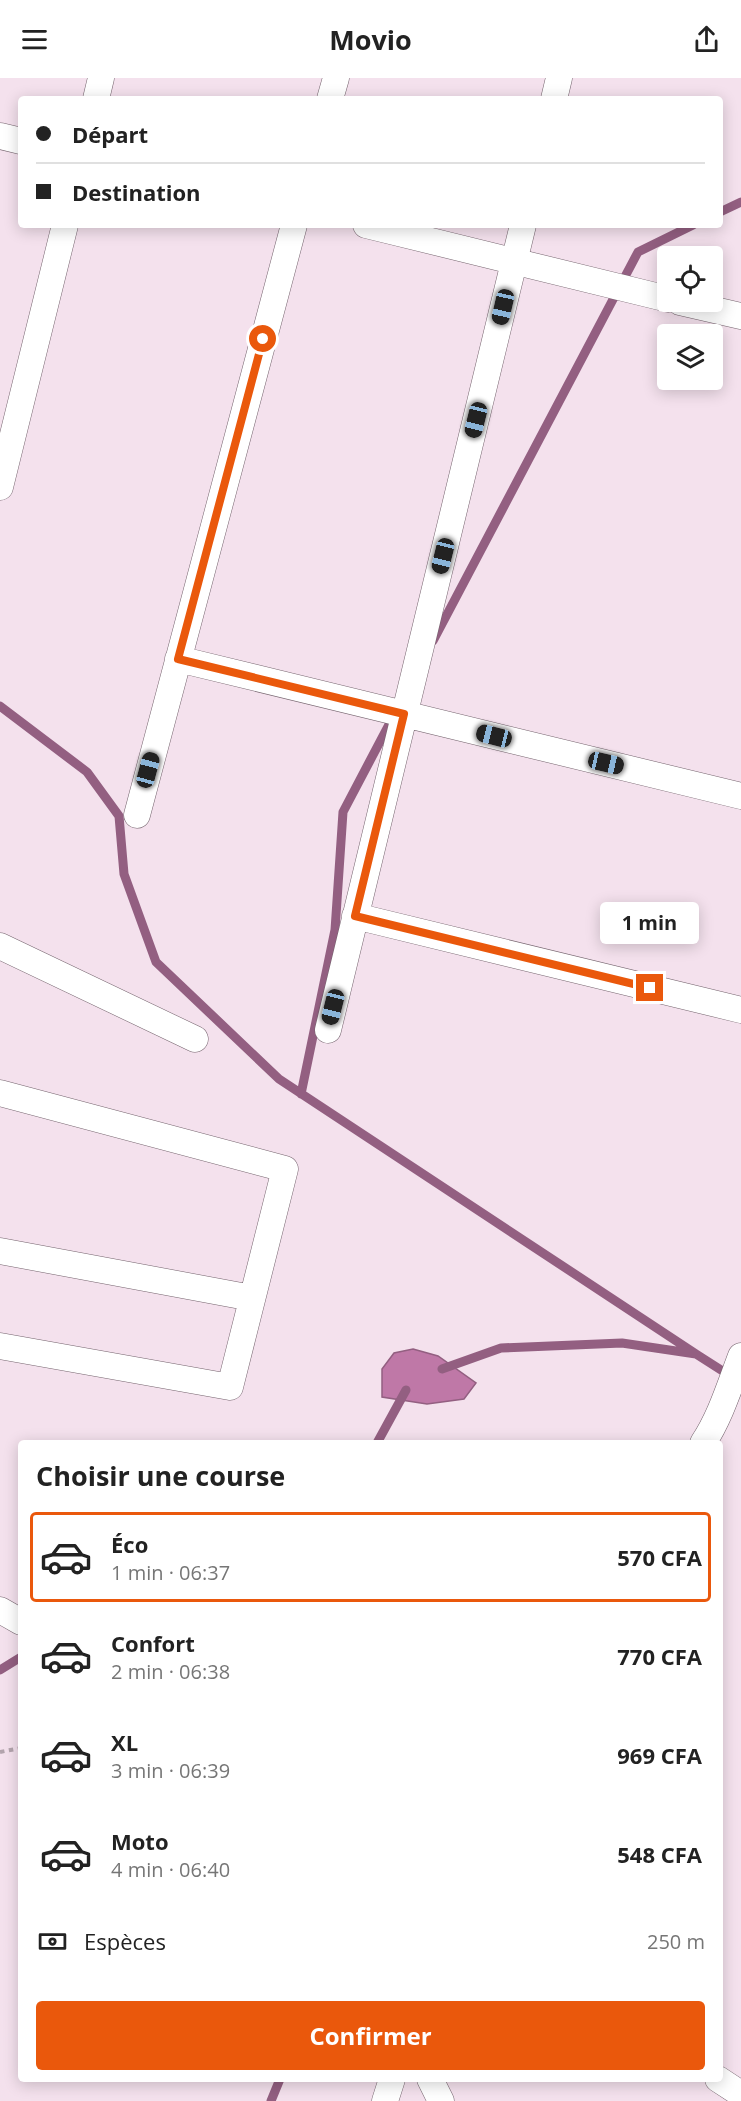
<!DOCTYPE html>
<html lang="fr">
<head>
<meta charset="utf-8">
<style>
	:root { --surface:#fff; --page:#f6f6f6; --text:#222; --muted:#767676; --line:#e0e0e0; --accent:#ea580c }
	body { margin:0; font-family:"Open Sans",sans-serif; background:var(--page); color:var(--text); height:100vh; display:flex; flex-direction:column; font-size:22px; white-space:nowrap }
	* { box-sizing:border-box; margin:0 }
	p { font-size:20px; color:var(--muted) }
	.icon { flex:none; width:33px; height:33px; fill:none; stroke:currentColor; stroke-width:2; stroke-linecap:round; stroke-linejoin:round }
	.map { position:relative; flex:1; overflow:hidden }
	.drawer { position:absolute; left:18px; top:1362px; width:705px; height:642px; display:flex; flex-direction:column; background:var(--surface); border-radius:6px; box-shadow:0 3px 15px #0003 }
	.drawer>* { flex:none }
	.hud { position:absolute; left:18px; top:18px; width:705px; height:132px; border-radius:6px; box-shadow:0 3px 15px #0003; display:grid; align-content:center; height:132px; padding:0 18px; background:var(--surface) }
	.tools { position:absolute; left:657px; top:168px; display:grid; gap:12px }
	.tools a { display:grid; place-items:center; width:66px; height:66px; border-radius:6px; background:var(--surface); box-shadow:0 3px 15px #0003; font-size:30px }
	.end { position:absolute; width:27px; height:27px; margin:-14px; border:8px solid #ea580c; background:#fff; box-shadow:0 0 0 3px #fff }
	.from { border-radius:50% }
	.bubble { position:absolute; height:42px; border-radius:6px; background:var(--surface); box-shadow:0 3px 15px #0003; font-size:20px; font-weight:700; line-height:42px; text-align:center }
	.car { position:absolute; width:18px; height:36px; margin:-18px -9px; border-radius:8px; box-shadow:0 0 4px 2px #0007; background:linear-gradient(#222 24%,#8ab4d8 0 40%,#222 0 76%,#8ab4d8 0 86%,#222 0) }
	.hud b { display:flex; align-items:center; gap:21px; height:57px; font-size:22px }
	.hud b+b { border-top:2px solid var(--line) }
	.hud i { width:15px; height:15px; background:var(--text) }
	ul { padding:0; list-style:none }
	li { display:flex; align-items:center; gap:18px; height:90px; margin:0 12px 9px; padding:0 6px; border:3px solid transparent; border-radius:6px }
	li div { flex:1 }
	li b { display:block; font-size:22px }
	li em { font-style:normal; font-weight:700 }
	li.on { border-color:var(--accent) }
	li>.icon { width:54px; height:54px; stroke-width:1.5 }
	h2 { padding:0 18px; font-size:27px; line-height:72px }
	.pay { display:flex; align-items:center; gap:15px; height:66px; padding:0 18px; font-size:22px }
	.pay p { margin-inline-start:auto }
	.primary-button { display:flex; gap:12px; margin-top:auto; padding:12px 18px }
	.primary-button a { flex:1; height:69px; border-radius:6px; background:var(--accent); color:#fff; font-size:24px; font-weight:700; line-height:69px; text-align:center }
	header { display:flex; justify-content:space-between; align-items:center; height:78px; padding:0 18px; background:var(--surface); font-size:27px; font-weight:700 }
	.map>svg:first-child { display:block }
	.water { fill:#bf78a7; stroke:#935f81; stroke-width:1.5 }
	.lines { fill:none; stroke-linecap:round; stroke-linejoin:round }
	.stream { stroke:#935f81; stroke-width:9 }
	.minor-casing { stroke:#75646e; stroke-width:27 }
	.path { stroke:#b3a4ad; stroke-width:4; stroke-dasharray:4.5 4.5; stroke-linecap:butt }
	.minor { stroke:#fff; stroke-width:26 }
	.route { stroke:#ea580c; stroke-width:8 }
</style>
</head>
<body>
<header><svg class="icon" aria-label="menu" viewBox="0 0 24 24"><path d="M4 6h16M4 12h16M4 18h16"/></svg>Movio<svg class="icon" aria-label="share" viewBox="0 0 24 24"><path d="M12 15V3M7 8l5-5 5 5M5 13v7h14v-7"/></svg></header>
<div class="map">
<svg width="741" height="2023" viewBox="0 0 741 2023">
	<rect width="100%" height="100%" fill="#f4e1ed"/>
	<path class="water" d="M413,1271L438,1278L476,1305L464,1321L427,1326L382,1319V1291L394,1275Z"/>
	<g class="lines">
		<path class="stream" d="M720,134L741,124
			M433,563L638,174L693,147
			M0,628L87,694L119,738L124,796L156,884L279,1001L696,1276
			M301,1016L335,852L343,734L394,637
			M442,1291L501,1270L622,1265L696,1276L732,1299
			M377,1365L406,1312
			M0,1592L21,1579
			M271,2023L280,2001"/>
		<g class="minor-casing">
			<path id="minor" d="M96,21L101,0
				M330,21L336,0
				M554,21L559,0
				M0,58L21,63
				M366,147L668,221
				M680,224L741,238
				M0,409L65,147
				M178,581L741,718
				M137,737L294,147
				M355,838L741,932
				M0,868L195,961
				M328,952L523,147
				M0,1015L285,1091L230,1309L0,1268
				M0,1173L252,1220
				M703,1365C720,1340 730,1307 741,1278
				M0,1532L21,1544
				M430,2001L441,2023
				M718,2001L741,2016
				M385,2023L392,2001"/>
		</g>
		<path class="path" d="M0,1674L21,1670"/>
		<use href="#minor" class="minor"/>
	</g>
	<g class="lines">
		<path class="route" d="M263,261L178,581L404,636L355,838L650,910"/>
	</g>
</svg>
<div class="tools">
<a><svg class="icon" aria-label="locate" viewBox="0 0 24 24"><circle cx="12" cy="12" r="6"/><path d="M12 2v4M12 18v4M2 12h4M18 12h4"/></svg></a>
<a><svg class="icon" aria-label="layers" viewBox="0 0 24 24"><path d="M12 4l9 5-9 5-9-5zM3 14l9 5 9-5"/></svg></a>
</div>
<i class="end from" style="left:263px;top:261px"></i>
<i class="end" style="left:650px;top:910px"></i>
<div class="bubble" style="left:600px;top:824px;width:99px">1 min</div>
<i class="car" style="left:503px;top:229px;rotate:193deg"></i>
<i class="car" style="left:476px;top:342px;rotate:194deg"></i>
<i class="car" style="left:443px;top:478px;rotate:194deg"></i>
<i class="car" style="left:494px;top:658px;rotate:284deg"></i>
<i class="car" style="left:606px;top:685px;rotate:103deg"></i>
<i class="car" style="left:148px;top:692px;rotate:15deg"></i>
<i class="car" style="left:333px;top:929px;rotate:194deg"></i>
<div class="hud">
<b><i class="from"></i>Départ</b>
<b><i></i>Destination</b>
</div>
<section class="drawer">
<h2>Choisir une course</h2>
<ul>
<li class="on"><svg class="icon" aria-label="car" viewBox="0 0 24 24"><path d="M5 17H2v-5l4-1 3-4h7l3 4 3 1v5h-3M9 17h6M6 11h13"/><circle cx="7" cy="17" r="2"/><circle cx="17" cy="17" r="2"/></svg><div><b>Éco</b><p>1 min · 06:37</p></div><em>570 CFA</em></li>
<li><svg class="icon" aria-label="car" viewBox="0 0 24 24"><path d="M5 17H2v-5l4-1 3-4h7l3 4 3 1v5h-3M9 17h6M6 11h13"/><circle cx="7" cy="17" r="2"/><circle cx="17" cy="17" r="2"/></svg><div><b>Confort</b><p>2 min · 06:38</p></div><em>770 CFA</em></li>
<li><svg class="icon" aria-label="car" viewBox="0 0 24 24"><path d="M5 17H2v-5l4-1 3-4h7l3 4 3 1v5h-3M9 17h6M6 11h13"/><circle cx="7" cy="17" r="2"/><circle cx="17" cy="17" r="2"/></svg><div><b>XL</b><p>3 min · 06:39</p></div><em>969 CFA</em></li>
<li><svg class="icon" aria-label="car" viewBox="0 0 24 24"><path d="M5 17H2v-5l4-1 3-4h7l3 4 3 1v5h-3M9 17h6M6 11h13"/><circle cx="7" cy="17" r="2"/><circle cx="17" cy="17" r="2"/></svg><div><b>Moto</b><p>4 min · 06:40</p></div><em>548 CFA</em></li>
</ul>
<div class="pay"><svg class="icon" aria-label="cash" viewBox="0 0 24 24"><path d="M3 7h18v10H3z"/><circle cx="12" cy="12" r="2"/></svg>Espèces<p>250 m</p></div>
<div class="primary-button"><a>Confirmer</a></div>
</section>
</div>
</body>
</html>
